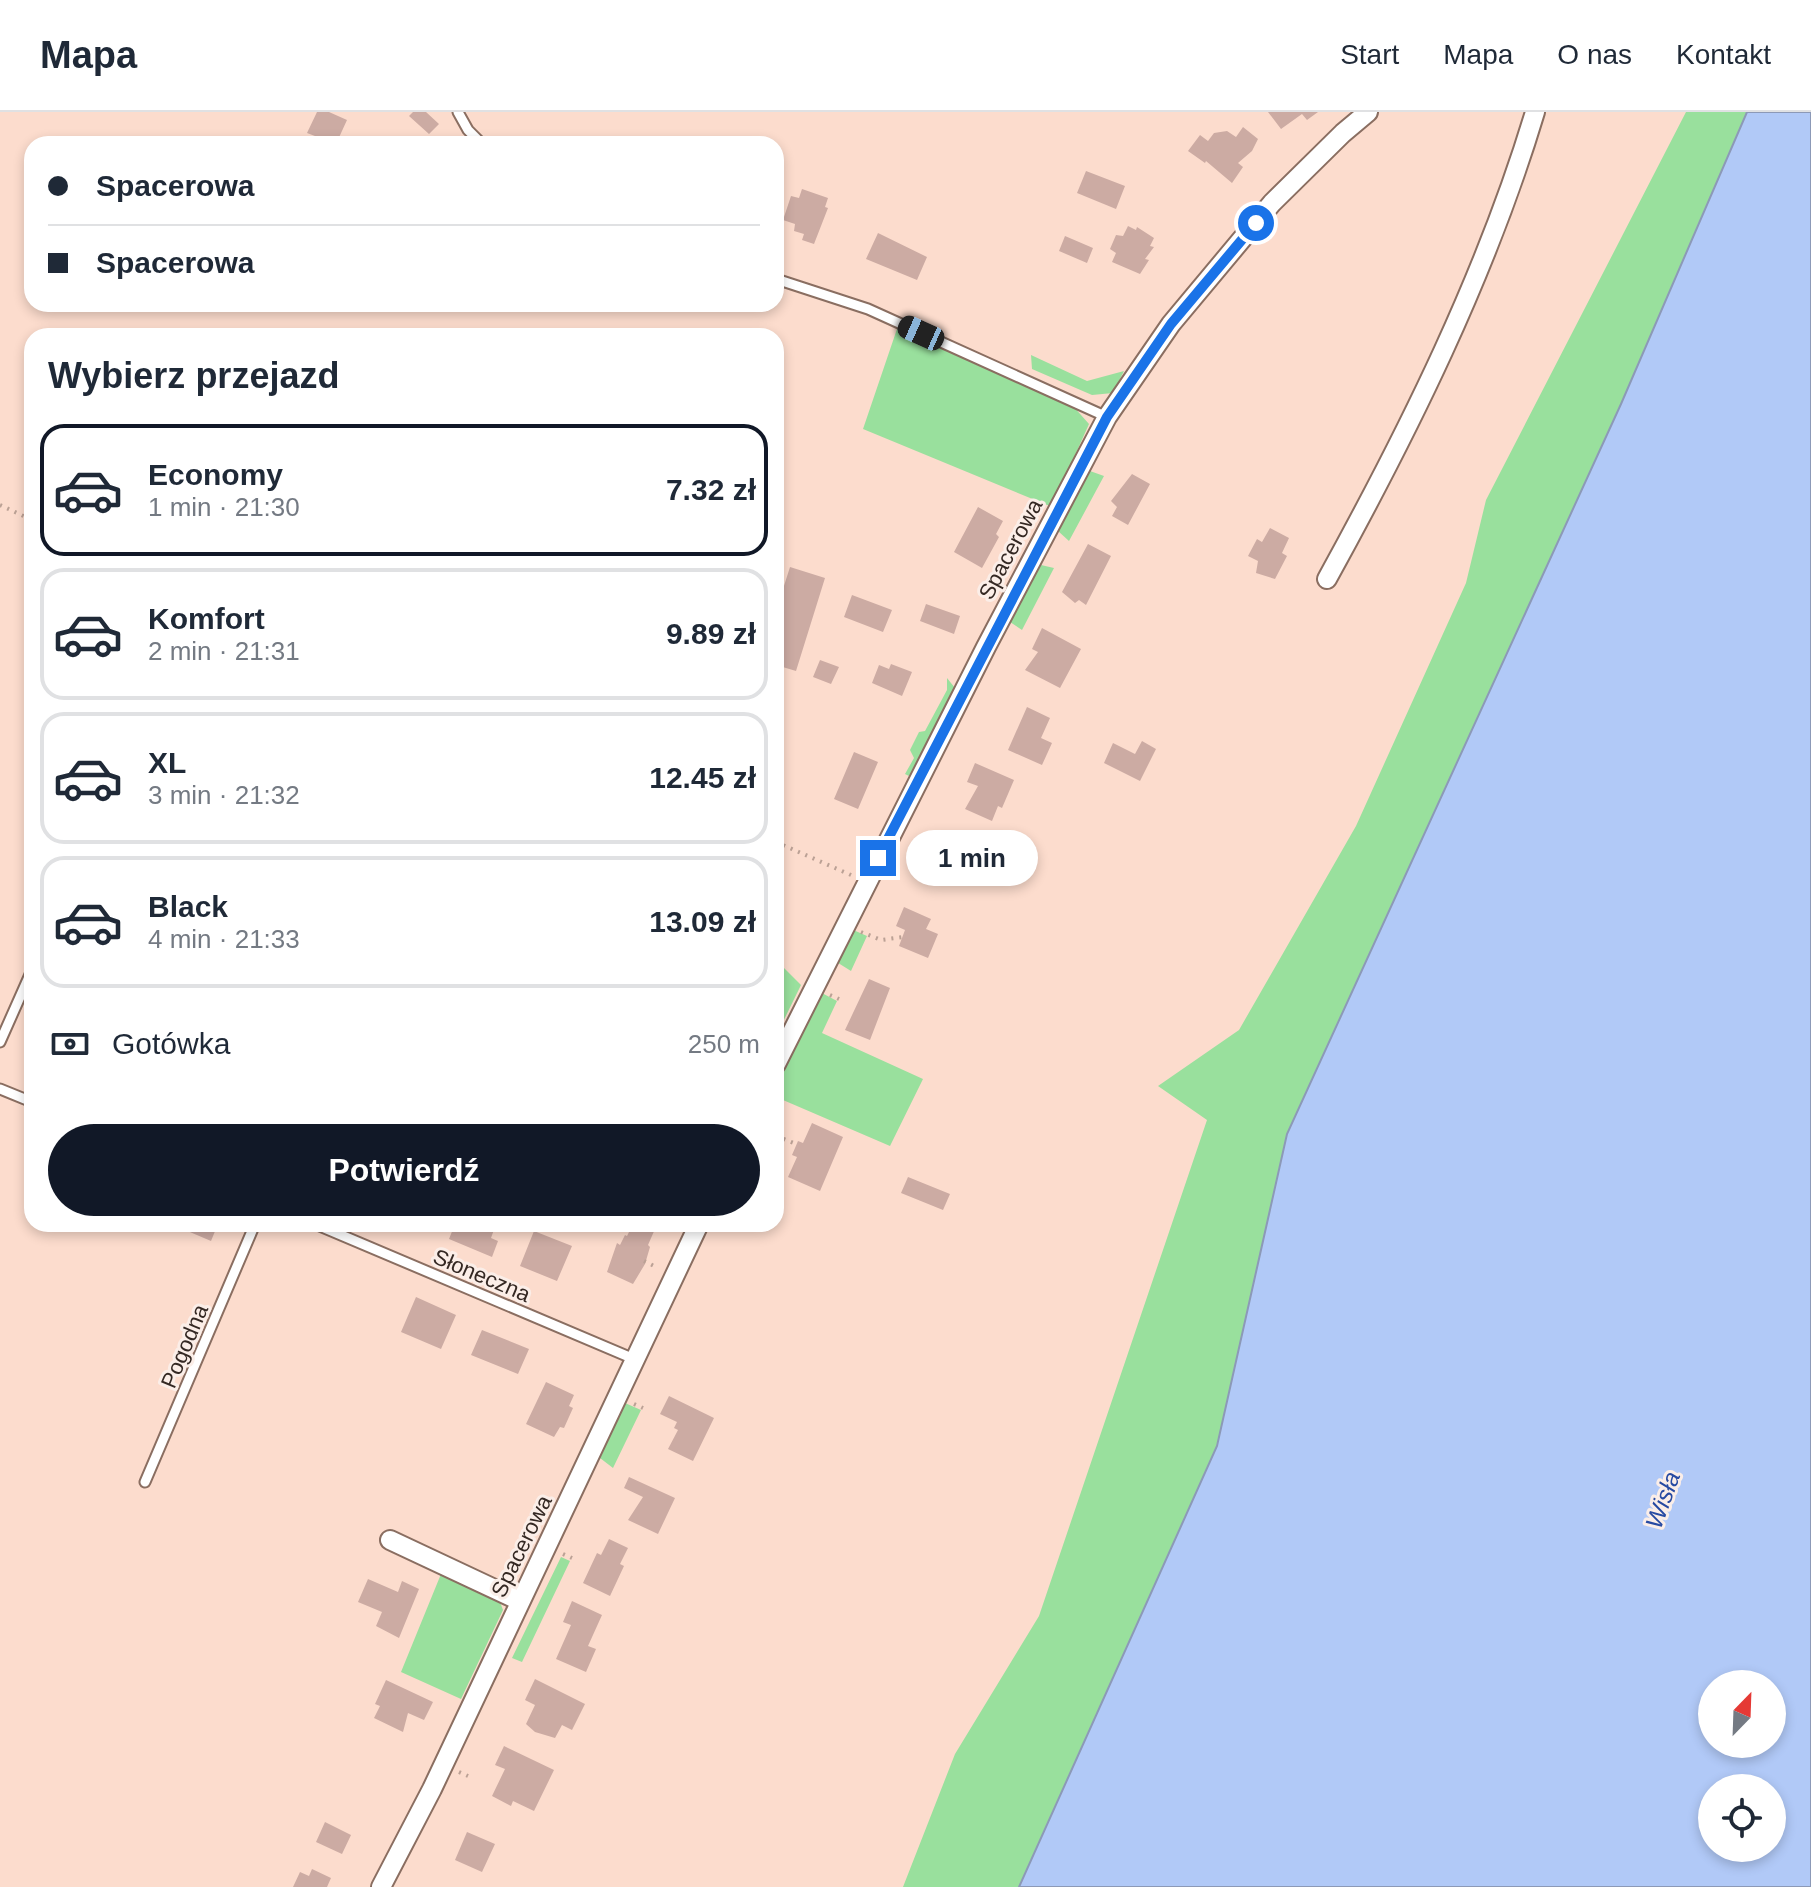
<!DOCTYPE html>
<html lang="pl">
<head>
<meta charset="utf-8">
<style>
	:root { --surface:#fff; --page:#f6f6f7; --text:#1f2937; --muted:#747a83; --line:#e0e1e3; --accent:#111827 }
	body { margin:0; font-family:Arial,sans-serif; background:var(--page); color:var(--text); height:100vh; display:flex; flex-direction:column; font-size:30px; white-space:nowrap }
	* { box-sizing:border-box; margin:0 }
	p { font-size:26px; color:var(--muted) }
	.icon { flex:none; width:44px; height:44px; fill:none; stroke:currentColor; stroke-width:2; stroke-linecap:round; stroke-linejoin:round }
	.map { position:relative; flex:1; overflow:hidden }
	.side { position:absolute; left:24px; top:216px; width:760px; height:904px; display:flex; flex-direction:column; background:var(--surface); border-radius:24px; box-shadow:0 4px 12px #0003 }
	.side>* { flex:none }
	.top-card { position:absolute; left:24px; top:24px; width:760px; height:176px; border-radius:24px; box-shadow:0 4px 12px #0003; display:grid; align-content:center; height:176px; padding:0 24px; background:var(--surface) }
	.needle { width:52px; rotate:23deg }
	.buttons { position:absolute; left:1698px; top:1558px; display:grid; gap:16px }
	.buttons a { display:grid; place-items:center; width:88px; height:88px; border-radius:50%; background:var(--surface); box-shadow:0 4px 12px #0003; font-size:40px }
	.end { position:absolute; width:36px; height:36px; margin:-18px; border:10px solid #1a73e8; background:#fff; box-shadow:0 0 0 4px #fff }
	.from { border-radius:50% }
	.bubble { position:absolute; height:56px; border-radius:28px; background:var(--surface); box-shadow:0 4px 12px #0003; font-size:26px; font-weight:600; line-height:56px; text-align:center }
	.car { position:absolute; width:24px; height:48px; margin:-24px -12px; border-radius:10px; box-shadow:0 0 6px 2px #0007; background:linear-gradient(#222 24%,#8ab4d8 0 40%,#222 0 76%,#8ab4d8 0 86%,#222 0) }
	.top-card b { display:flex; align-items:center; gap:28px; height:76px; font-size:30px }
	.top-card b+b { border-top:2px solid var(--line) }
	.top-card i { width:20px; height:20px; background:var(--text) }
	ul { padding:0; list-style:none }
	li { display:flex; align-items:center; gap:24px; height:132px; margin:0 16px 12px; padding:0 8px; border:4px solid var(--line); border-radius:24px }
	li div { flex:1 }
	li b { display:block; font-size:30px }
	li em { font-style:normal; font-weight:600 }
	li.current { border-color:var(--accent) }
	li>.icon { width:72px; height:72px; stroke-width:1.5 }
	h2 { padding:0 24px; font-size:36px; line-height:96px }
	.pay { display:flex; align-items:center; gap:20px; height:88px; padding:0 24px; font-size:30px }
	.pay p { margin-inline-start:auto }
	.action { display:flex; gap:16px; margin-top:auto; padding:16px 24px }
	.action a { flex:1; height:92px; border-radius:48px; background:var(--accent); color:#fff; font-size:32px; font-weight:600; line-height:92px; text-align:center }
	header { display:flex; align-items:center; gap:48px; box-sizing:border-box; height:112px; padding:0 40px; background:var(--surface); border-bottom:2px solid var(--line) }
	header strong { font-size:38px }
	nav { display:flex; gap:44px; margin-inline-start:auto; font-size:28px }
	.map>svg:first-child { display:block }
	.green { fill:#99e09d }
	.water { fill:#b1c9f7; stroke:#8c99b7; stroke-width:2; fill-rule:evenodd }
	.building { fill:#ccaba3 }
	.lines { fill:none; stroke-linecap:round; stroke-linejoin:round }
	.lane-casing { stroke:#8a6e61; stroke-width:13 }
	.street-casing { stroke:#8a6e61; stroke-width:22 }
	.path { stroke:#bba195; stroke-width:4; stroke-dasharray:2 6; stroke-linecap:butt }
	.lane { stroke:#fff; stroke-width:9 }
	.street { stroke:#fff; stroke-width:18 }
	.route { stroke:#1a73e8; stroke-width:10 }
	.labels { text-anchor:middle; stroke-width:6; stroke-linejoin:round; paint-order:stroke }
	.street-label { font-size:22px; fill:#342823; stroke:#fbeee8 }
	.water-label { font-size:24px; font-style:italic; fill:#274aa2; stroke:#fbeee8 }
</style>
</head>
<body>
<header>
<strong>Mapa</strong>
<nav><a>Start</a><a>Mapa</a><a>O nas</a><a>Kontakt</a></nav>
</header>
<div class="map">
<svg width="1811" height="1775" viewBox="0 0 1811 1775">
	<rect width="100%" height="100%" fill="#fcdccd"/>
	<path class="green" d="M1686,0H1747L1621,292L1287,1022L1217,1334L1019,1775H903L955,1642L1039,1504L1207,1008L1158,974L1239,918L1356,714L1466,471L1486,388Z
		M897,217L1073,294L1089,312L1052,395L863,317Z
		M1031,243L1087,269L1124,259L1113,281L1092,283L1032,257Z
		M1090,359L1104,364L1069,429L1058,419Z
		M1041,453L1054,456L1022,518L1010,510Z
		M947,566L955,576L909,664L905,662L914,646L910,638L919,620L925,619L947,578Z
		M851,817L867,824L851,859L835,849Z
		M782,854L801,873L776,924V865Z
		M820,880L837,889L822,921L923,967L890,1034L776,985V970Z
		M625,1291L641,1298L613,1356L600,1346Z
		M561,1445L570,1449L522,1550L512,1546Z
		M441,1462L500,1490L503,1498L461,1587L401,1560Z"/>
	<path class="water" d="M1747,0H1811V1775H1019L1217,1334L1287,1022L1621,292ZM1712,1572H1772V1632H1712ZM1712,1676H1772V1736H1712Z"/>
	<path class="building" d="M317,0H329L347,8L336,32L307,21Z
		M413,0H426L439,12L429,22L409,4Z
		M1268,0H1318L1307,8L1302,2L1281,17Z
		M1243,15L1258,27L1252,39L1238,51L1243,55L1232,71L1206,49L1205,51L1188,39L1200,23L1208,29L1214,21L1227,19L1236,25Z
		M1086,59L1125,74L1116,97L1077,81Z
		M802,77L828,86L825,95L828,96L814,132L802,128L804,122L794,119L795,112L783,108L791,84L799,86Z
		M1128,114L1136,118L1137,115L1154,126L1150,134L1154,135L1145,147L1149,148L1140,162L1112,150L1116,141L1110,137L1116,123L1123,124Z
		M878,121L927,145L917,168L866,147Z
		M1065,124L1093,136L1087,151L1059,139Z
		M1132,362L1150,372L1128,413L1112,404L1117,395L1111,389Z
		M978,395L1003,409L996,422L999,425L982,456L954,440Z
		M1270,416L1289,426L1282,441L1287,444L1275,467L1256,461L1258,449L1248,444L1257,427L1262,430Z
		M1088,432L1111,444L1086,493L1079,488L1075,491L1062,480Z
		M790,455L825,466L796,559L776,553V499Z
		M852,483L892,498L883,520L844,505Z
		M926,492L960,504L954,522L920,509Z
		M1042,516L1081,537L1060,576L1025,558L1038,540L1032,537Z
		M820,548L839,555L831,572L813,565Z
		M891,552L912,560L902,584L872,571L879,553L889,557Z
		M1027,595L1050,606L1041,626L1052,631L1042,653L1008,638Z
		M1142,629L1156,637L1140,669L1104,651L1113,631L1135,642Z
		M854,640L878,650L858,697L834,687Z
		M975,651L1014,668L1002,696L998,694L992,709L965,697L978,674L967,670Z
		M904,795L931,807L926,817L938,822L928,846L899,834L905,818L896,814Z
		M869,867L890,876L870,928L845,918Z
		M812,1011L843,1025L820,1079L788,1065L797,1045L792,1043L798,1029L803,1031Z
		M908,1065L950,1082L943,1098L901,1081Z
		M171,1112H218L211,1129Z
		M455,1112H496L491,1126L498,1129L492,1145L449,1127Z
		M633,1112H645L655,1117L648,1133L650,1135L645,1152L633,1172L607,1160L617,1131L620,1133L625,1123L627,1124Z
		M534,1119L572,1134L557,1169L520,1154Z
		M416,1185L456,1203L441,1237L401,1220Z
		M482,1218L529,1237L518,1262L471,1243Z
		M546,1270L574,1283L569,1294L573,1296L564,1316L560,1315L554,1325L526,1312Z
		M669,1284L714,1306L693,1349L668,1337L678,1318L674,1316L677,1310L660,1302Z
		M629,1365L675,1386L658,1422L628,1408L643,1385L624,1376Z
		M609,1427L628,1436L620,1452L624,1454L610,1484L583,1471L597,1441L601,1443Z
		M368,1467L398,1480L402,1469L419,1477L399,1526L376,1514L382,1500L358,1490Z
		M572,1489L602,1503L588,1534L596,1537L586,1560L556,1547L571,1513L563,1510Z
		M535,1567L585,1592L572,1618L562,1613L555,1626L535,1620L526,1612L535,1593L525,1588Z
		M386,1568L433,1590L424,1608L408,1601L403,1620L374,1606L380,1594L375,1592Z
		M504,1634L554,1658L534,1699L513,1689L511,1694L492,1684L505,1657L495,1653Z
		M325,1710L351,1723L342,1742L316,1730Z
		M467,1720L495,1732L482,1760L455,1748Z
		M312,1757L331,1766L327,1775H293L300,1760L309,1764Z"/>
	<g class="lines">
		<g class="lane-casing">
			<path id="lane" d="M458,0L468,18L482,32
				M776,167L868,197L1107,305
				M0,930L32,858
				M0,977L32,990
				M315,1112L634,1247
				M145,1370L255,1112"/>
		</g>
		<g class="street-casing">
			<path id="street" d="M1327,467C1409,318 1486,163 1535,0
				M776,952L986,535L1107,305L1171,212L1272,91L1343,21L1368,0
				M390,1428L520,1489
				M381,1775L432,1677L699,1112"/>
		</g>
		<path class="path" d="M0,393L32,408
			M776,730L851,763
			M861,820L881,828L903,825
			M830,883L839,887
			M776,1024L796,1032
			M644,1149L658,1156
			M634,1292L643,1296
			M563,1442L572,1446
			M459,1660L468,1664"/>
		<use href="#lane" class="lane"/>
		<use href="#street" class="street"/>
	</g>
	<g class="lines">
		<path class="route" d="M878,746L1107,305L1171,212L1256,111"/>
	</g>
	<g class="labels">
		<g class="street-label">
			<text transform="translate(1010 437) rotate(-62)" y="8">Spacerowa</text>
			<text transform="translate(482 1163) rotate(23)" y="8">Słoneczna</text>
			<text transform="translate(184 1234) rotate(-67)" y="8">Pogodna</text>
			<text transform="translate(521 1434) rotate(-64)" y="8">Spacerowa</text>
		</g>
		<g class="water-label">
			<text transform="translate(1663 1388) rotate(-70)" y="8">Wisła</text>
		</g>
	</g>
</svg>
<div class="buttons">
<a><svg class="needle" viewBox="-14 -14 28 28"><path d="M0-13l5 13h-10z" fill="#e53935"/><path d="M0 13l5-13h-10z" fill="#747a83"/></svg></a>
<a><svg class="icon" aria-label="locate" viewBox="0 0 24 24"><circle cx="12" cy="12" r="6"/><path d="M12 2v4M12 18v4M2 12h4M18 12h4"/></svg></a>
</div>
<i class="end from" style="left:1256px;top:111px"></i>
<i class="end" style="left:878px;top:746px"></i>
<div class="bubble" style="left:906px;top:718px;width:132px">1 min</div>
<i class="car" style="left:921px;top:221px;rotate:294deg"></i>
<div class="top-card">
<b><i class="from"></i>Spacerowa</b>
<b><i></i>Spacerowa</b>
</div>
<section class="side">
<h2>Wybierz przejazd</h2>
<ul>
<li class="current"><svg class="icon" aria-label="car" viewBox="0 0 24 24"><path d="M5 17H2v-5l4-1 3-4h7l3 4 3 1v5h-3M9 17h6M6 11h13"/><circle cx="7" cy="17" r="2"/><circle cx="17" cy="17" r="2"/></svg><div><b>Economy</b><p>1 min · 21:30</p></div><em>7.32 zł</em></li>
<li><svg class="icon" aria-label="car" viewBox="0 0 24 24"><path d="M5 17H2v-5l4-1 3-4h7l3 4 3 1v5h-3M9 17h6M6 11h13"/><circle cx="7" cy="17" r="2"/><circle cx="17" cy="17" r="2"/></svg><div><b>Komfort</b><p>2 min · 21:31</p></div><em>9.89 zł</em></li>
<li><svg class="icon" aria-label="car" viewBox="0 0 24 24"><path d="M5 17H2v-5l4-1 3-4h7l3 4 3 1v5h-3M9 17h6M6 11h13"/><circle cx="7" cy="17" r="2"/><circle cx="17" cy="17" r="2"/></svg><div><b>XL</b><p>3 min · 21:32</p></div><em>12.45 zł</em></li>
<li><svg class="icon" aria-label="car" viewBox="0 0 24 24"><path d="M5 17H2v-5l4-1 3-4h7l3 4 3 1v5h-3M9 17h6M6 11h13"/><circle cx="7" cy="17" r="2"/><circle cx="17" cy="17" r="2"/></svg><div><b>Black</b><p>4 min · 21:33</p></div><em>13.09 zł</em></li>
</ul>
<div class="pay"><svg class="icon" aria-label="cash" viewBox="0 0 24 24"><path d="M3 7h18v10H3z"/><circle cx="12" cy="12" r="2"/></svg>Gotówka<p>250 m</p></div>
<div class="action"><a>Potwierdź</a></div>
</section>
</div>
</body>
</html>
